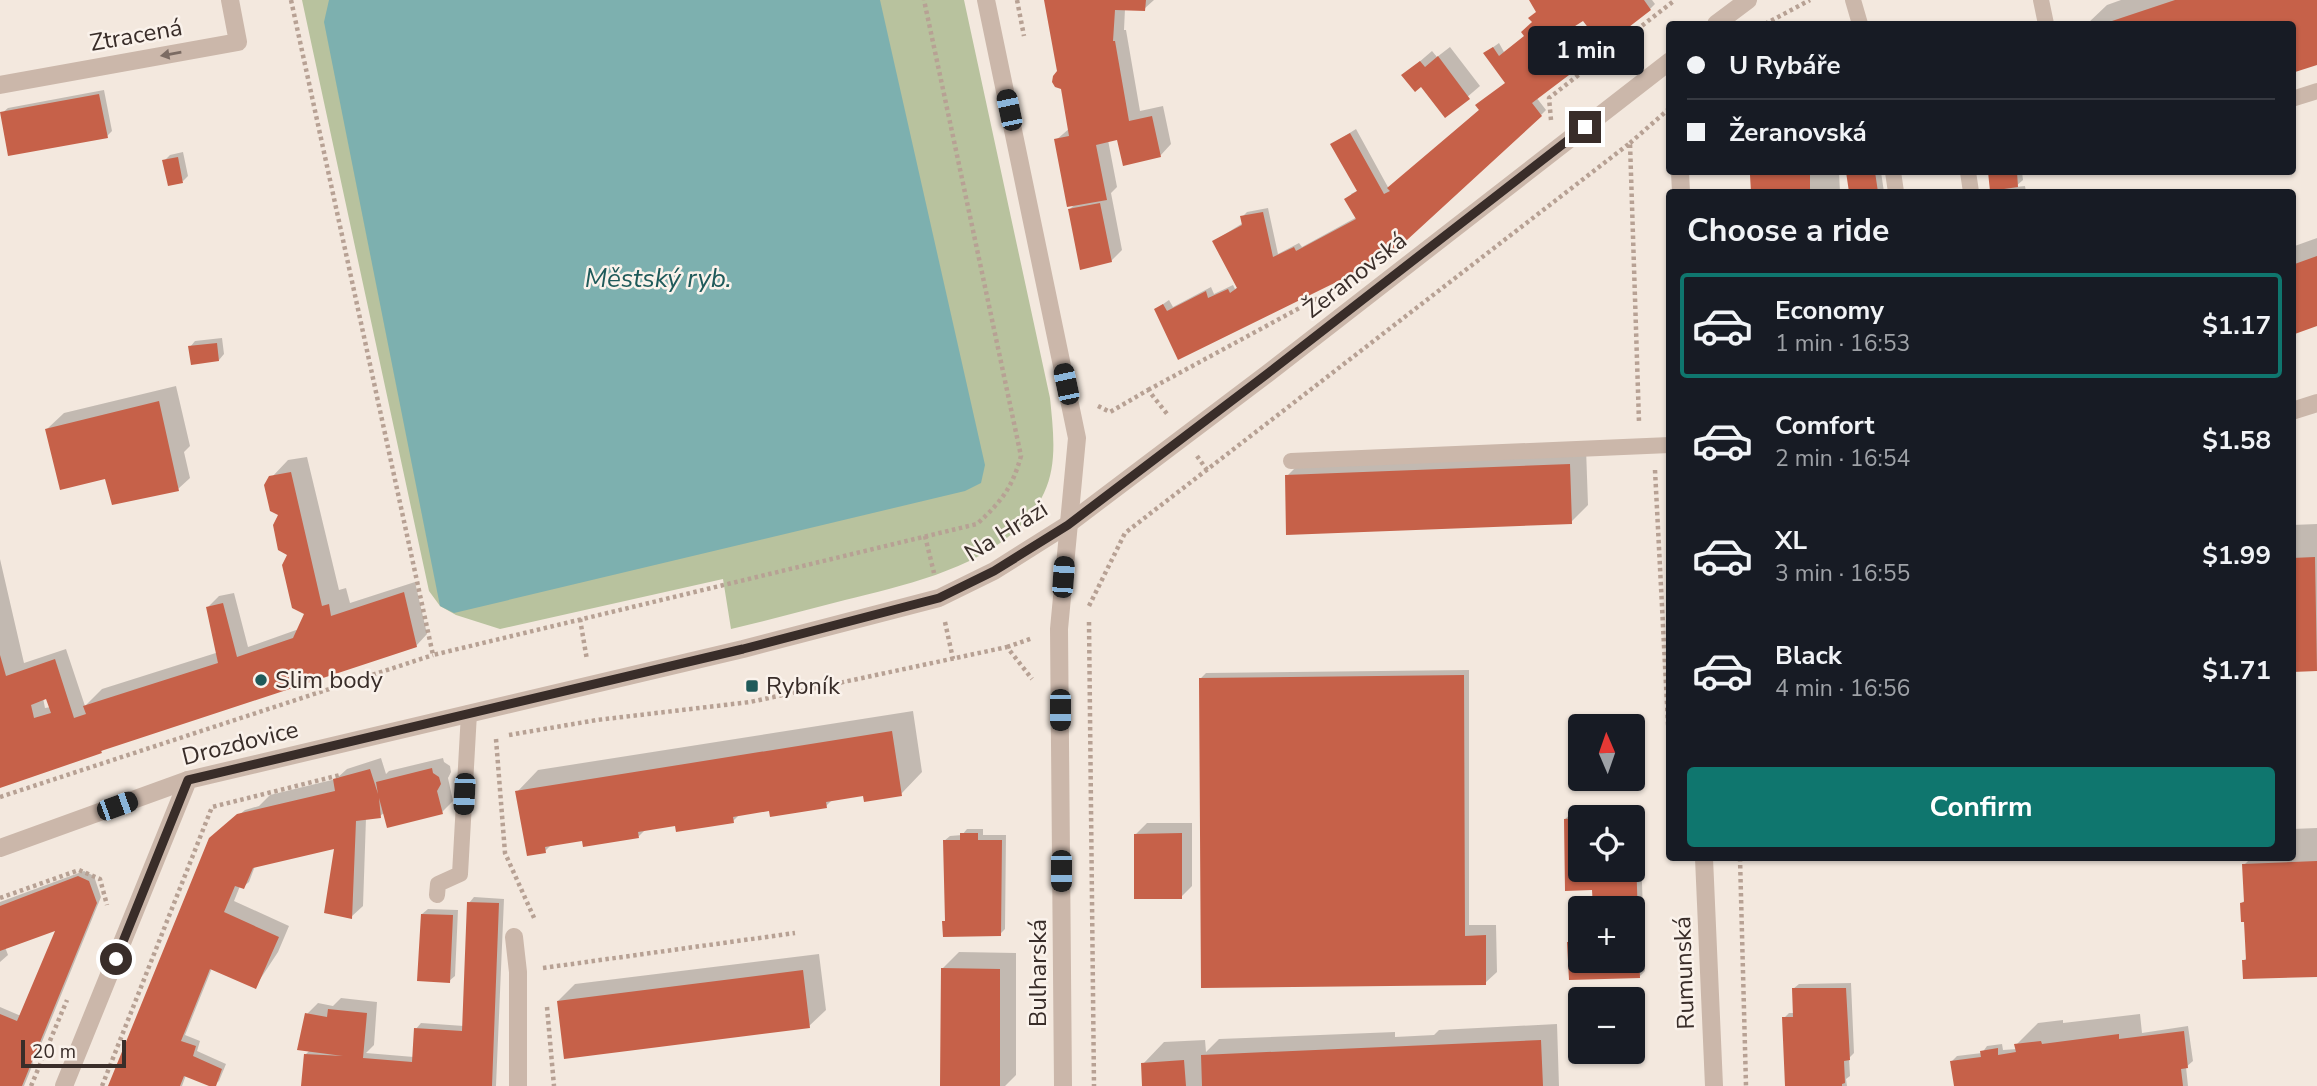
<!DOCTYPE html>
<html lang="en">
<head>
<meta charset="utf-8">
<style>
	:root { --surface:#171b24; --page:#242831; --text:#f1f3f6; --muted:#9ea1a6; --line:#363941; --accent:#0f766e }
	body { margin:0; font-family:"Nunito Sans",sans-serif; background:var(--page); color:var(--text); height:100vh; display:flex; flex-direction:column; font-size:26px; white-space:nowrap }
	* { box-sizing:border-box; margin:0 }
	p { font-size:23px; color:var(--muted) }
	.icon { flex:none; width:38px; height:38px; fill:none; stroke:currentColor; stroke-width:2; stroke-linecap:round; stroke-linejoin:round }
	.map { position:relative; flex:1; overflow:hidden }
	.drawer { position:absolute; left:1666px; top:189px; width:630px; height:672px; display:flex; flex-direction:column; background:var(--surface); border-radius:7px; box-shadow:0 2px 5px #0004 }
	.drawer>* { flex:none }
	.guide { position:absolute; left:1666px; top:21px; width:630px; height:154px; border-radius:7px; box-shadow:0 2px 5px #0004; display:grid; align-content:center; height:154px; padding:0 21px; background:var(--surface) }
	.needle { width:46px; rotate:358deg }
	.tools { position:absolute; left:1568px; top:714px; display:grid; gap:14px }
	.tools a { display:grid; place-items:center; width:77px; height:77px; border-radius:7px; background:var(--surface); box-shadow:0 2px 5px #0004; font-size:35px }
	.scale { position:absolute; left:21px; bottom:18px; width:105px; box-sizing:border-box; padding-left:7px; border:4px solid #392d29; border-top:0; font-size:19px; line-height:24px; white-space:nowrap; color:#392d29; -webkit-text-stroke:5px #faf2eb; paint-order:stroke }
	.end { position:absolute; width:32px; height:32px; margin:-16px; border:9px solid #392d29; background:#fff; box-shadow:0 0 0 4px #fff }
	.from { border-radius:50% }
	.bubble { position:absolute; height:49px; border-radius:7px; background:var(--surface); box-shadow:0 2px 5px #0004; font-size:23px; font-weight:700; line-height:49px; text-align:center }
	.car { position:absolute; width:21px; height:42px; margin:-21px -10px; border-radius:9px; box-shadow:0 0 5px 2px #0007; background:linear-gradient(#222 24%,#8ab4d8 0 40%,#222 0 76%,#8ab4d8 0 86%,#222 0) }
	.guide b { display:flex; align-items:center; gap:24px; height:66px; font-size:26px }
	.guide b+b { border-top:2px solid var(--line) }
	.guide i { width:18px; height:18px; background:var(--text) }
	ul { padding:0; list-style:none }
	li { display:flex; align-items:center; gap:21px; height:105px; margin:0 14px 10px; padding:0 7px; border:4px solid transparent; border-radius:7px }
	li div { flex:1 }
	li b { display:block; font-size:26px }
	li em { font-style:normal; font-weight:700 }
	li.active { border-color:var(--accent) }
	li>.icon { width:63px; height:63px; stroke-width:1.5 }
	h2 { padding:0 21px; font-size:32px; line-height:84px }
	.action { display:flex; gap:14px; margin-top:auto; padding:14px 21px }
	.action a { flex:1; height:80px; border-radius:7px; background:var(--accent); color:#fff; font-size:28px; font-weight:700; line-height:80px; text-align:center }
	.map>svg:first-child { display:block }
	.green { fill:#b8c29e }
	.water { fill:#7db0af }
	.shadow { fill:#0003; fill-rule:evenodd }
	.building { fill:#c66149; fill-rule:evenodd }
	.lines { fill:none; stroke-linecap:round; stroke-linejoin:round }
	.path { stroke:#b7a194; stroke-width:4.5; stroke-dasharray:3.5 3.5; stroke-linecap:butt }
	.service { stroke:#cbb7aa; stroke-width:16 }
	.minor { stroke:#cbb7aa; stroke-width:18 }
	.tertiary { stroke:#cbb7aa; stroke-width:18 }
	.oneway { fill:#7b6b63 }
	.route { stroke:#392d29; stroke-width:9 }
	.poi-dot { fill:#1f5a5a; stroke:#faf2eb; stroke-width:2.5 }
	.labels { text-anchor:middle; stroke-width:5; stroke-linejoin:round; paint-order:stroke }
	.street-label { font-size:24px; fill:#392d29; stroke:#faf2eb }
	.poi-label { font-size:24px; fill:#392d29; stroke:#faf2eb; text-anchor:start }
	.water-label { font-size:26px; font-style:italic; fill:#1f5a5a; stroke:#faf2eb }
</style>
</head>
<body>
<div class="map">
<svg width="2317" height="1086" viewBox="0 0 2317 1086">
	<rect width="100%" height="100%" fill="#f3e8de"/>
	<path class="green" d="M302,0H964L1050,398C1053,429 1058,464 1044,493C1010,563 913,583 845,600C807,610 769,620 731,629L723,579L500,629L456,615L440,606L429,591Z"/>
	<path class="water" d="M329,0H880L985,465L981,483L965,491L454,613L440,606L324,22Z"/>
	<path class="shadow" d="M1045,0H1154L1144,9H1125L1124,30H1126L1140,111L1163,106L1171,144L1160,156L1118,138L1108,140L1117,187L1111,193L1122,250L1111,261L1069,210L1075,204L1056,140L1070,128Z
		M1532,0H1652L1655,4L1650,9L1583,19L1554,37L1577,65L1536,97L1546,110L1541,115L1179,358L1156,309L1169,300L1173,307L1211,287L1214,294L1233,285L1235,289L1238,287L1214,241L1243,223L1242,217L1247,212L1268,208L1278,254L1299,243L1302,247L1357,217L1351,194L1359,190L1332,144L1356,129L1389,189L1480,109L1507,82L1485,53L1499,43L1504,52L1526,35L1535,22L1538,11Z
		M2121,0H2317V63L2292,24H2087L2107,5Z
		M1450,47L1480,86L1445,116L1421,85L1404,75L1432,51L1437,57Z
		M104,90L112,131L107,136L2,113L8,108Z
		M183,152L188,176L183,181L164,161L170,155Z
		M1756,172H1839L1840,192H1753L1752,175Z
		M1847,172H1881L1884,192H1850Z
		M1989,172H2022L2023,180L2015,187L2025,186L2026,192H1995L1999,188L1992,189Z
		M2317,238V324L2292,333V247Z
		M222,338L224,354L219,360L190,347L195,341Z
		M176,386L190,446L184,452L190,478L178,489L106,478L47,429L64,413Z
		M1586,448L1588,505L1571,522L1287,476L1304,459Z
		M307,457L339,590L346,588L350,603L415,582L427,634L416,646L105,747L101,752L0,786V559L24,663L66,649L85,706L102,689L219,652L208,607L219,596L234,593L248,647L299,629L307,613L289,555L271,478L288,460ZM48,696L51,707L45,708L43,698Z
		M2317,524V669L2292,670V525Z
		M1469,670V925H1496L1497,972L1485,983L1201,678L1206,673Z
		M913,711L922,772L901,794H864L833,799L826,806L771,809L740,814L733,821L677,824L646,829L639,836L583,839L552,844L545,851L517,792L538,770Z
		M381,758L386,774L389,771L443,758L444,762L450,766L451,772L448,778L453,801L442,812H385L380,816L366,818L363,906L351,917L336,847L255,866L249,882L243,887L240,886L234,901L289,926L278,952L255,987L212,968L185,1035L200,1041L197,1051L226,1064L219,1081L213,1086L186,1075L182,1086H111L217,833L245,810L259,806L270,795L336,779L347,769Z
		M1618,812V817H1580V870H1633V824H1640L1645,971L1640,976L1570,978L1569,943L1574,938H1580V961H1633V908H1594V888L1567,889L1565,819L1571,814Z
		M1147,823H1192V886L1181,897L1136,834Z
		M2317,828V975L2244,960L2248,957L2246,921L2242,903L2245,900L2244,865L2251,858H2292V829Z
		M967,829H983V835H1006L1005,929L1000,934L944,922L946,920L944,841L950,836L962,835Z
		M84,871L94,876L101,897L24,1086H0V1007L21,1016L58,928L5,947L8,955L0,962V902Z
		M474,897L504,899L496,1086H303L305,1055L310,1050L307,1014L318,1003L333,1006L341,998L377,1002L374,1045L366,1053L414,1057L416,1029L421,1023L464,1026L469,903Z
		M428,909L458,910L455,976L449,981L422,914Z
		M959,952L1016,953V1075L1005,1086H941L942,969Z
		M819,954L826,1010L809,1026L558,1001L575,984Z
		M1851,983L1854,1053L1849,1058L1850,1076L1846,1079L1847,1086H1787L1784,1018L1789,1013H1794L1793,989L1799,984Z
		M2140,1014L2142,1033L2188,1026L2193,1061L2186,1067L2188,1086H1955L1952,1061L1957,1056L1982,1053L1987,1046L2002,1044L2003,1050L2017,1049L2016,1045L2038,1023L2063,1020V1023Z
		M1557,1024L1559,1086H1144L1143,1064L1164,1042L1205,1040L1206,1052L1219,1039L1395,1032V1037L1434,1035L1439,1030Z"/>
	<path class="building" d="M1044,0H1146L1145,11L1115,10L1113,41H1115L1129,121L1152,116L1161,157L1123,166L1117,140L1096,145L1107,200L1067,207L1054,139L1069,136L1061,89L1055,87L1052,82L1053,76L1057,71Z
		M1529,0H1644L1651,10L1603,47L1583,21L1550,42L1573,72L1532,103L1542,116L1395,251L1373,264L1178,360L1154,309L1163,304L1167,311L1206,291L1208,298L1228,289L1230,293L1237,288L1212,241L1242,225L1240,216L1263,212L1273,257L1294,247L1296,251L1356,219L1344,199L1357,191L1330,144L1350,133L1384,194L1390,191L1387,188L1479,110L1475,105L1505,83L1483,53L1493,47L1499,56L1524,36L1521,32L1532,22L1528,18L1536,12Z
		M2175,0H2317V65L2292,73V24H2103Z
		M1438,56L1470,99L1445,118L1421,87L1415,92L1401,75L1420,61L1425,67Z
		M99,94L108,138L8,156L0,112Z
		M178,157L183,183L168,186L162,160Z
		M1846,172H1875L1878,192H1849Z
		M1988,172H2017L2018,187L1990,191Z
		M1810,173V192H1751L1750,175Z
		M1100,203L1112,262L1080,270L1068,209Z
		M2317,256V326L2292,335V265Z
		M217,343L219,361L191,365L188,346Z
		M159,401L179,491L112,505L105,479L60,490L45,429Z
		M1570,464L1572,524L1286,535L1285,475Z
		M291,472L322,606L329,604L331,616L404,592L417,647L101,751L102,753L0,788V655L6,676L55,659L74,718L86,714L83,706L218,663L206,607L223,603L237,657L293,638L304,614L292,608L282,565L287,555L278,550L273,525L278,515L270,511L264,485L269,476ZM46,699L51,713L34,718L31,705Z
		M2315,557L2317,671L2292,672V558Z
		M1464,675L1465,936L1486,935V985L1201,988L1199,678Z
		M892,731L902,796L864,802L863,796L826,802L827,808L770,817L769,811L733,817L734,823L676,832L675,826L638,832L639,838L583,847L582,841L545,847L546,853L527,856L515,791Z
		M432,768L433,773L439,777L441,784L437,791L443,814L387,828L379,798L381,818L356,821L352,919L324,913L334,849L253,868L244,889L235,886L224,912L279,937L256,989L210,969L181,1041L196,1046L193,1056L222,1069L216,1086H209L184,1076L180,1086H108L209,838L237,814L335,791L333,779L370,769L378,794L376,782Z
		M1580,818V870H1633V829L1635,828L1640,978L1569,980L1567,942H1580V961H1633V908H1593L1592,890L1565,891L1564,819Z
		M960,833H978V840H1002L1001,936L943,937L942,921H945L943,840H960Z
		M1182,833V899H1134V834Z
		M2317,861V977L2243,979L2242,960H2246L2244,922H2241L2240,903L2244,902L2242,864Z
		M78,876L89,881L97,903L22,1086H0V1014L17,1021L55,931L0,951V906Z
		M467,902L499,903L492,1086H301L304,1054L343,1056L297,1050L305,1013L327,1017L328,1009L367,1013L363,1058L412,1062L414,1028L462,1031Z
		M421,914L453,915L450,983L417,981Z
		M941,968L1000,969V1086H940Z
		M803,970L810,1028L564,1059L557,1001Z
		M1792,988H1846L1850,1060L1844,1061L1845,1083L1842,1084V1086H1785L1782,1017H1793Z
		M2184,1031L2188,1068L2181,1069L2183,1086H1954L1950,1061L1981,1057L1980,1051L1998,1048V1055L2016,1052L2014,1044L2041,1041L2042,1044L2119,1034V1039Z
		M1541,1040L1543,1086H1202L1201,1055Z
		M1184,1060L1186,1086H1142L1141,1063Z"/>
	<g class="lines">
		<path class="path" d="M291,0L433,655L977,524C1002,501 1012,488 1021,456L924,0
			M1017,0L1024,36
			M1765,24L1810,0
			M1551,120L1549,98L1675,0
			M1630,143L1670,108
			M1148,390L1318,298
			M1098,406L1110,412L1148,390L1168,415
			M1197,456L1207,470
			M1655,470L1670,762
			M925,536L934,573
			M1089,606L1125,533L1630,143L1639,422
			M580,619L587,660
			M945,622L953,659
			M1089,622L1094,1086
			M1007,647L1033,638
			M509,735L597,720L750,702L1007,647L1032,679
			M496,739L505,853L535,920
			M0,797L433,655
			M1740,858L1746,1086
			M0,898L79,870L100,879L107,905
			M543,968L795,933
			M547,1007L554,1086
			M31,1086L67,1000
			M102,1086L212,807L340,775"/>
		<path class="service" d="M1853,0L1860,24
			M2041,0L2046,24
			M2292,99L2317,91
			M1893,172L1896,192
			M1968,172L1971,192
			M1291,461L1670,445
			M437,895L438,884L460,874L469,713"/>
		<path class="minor" d="M986,0L1077,438L1059,629L1063,1086
			M0,85L238,42L230,0
			M1680,172L1681,192
			M2292,411L2317,403
			M0,848L188,780
			M1704,858L1714,1086
			M514,937L518,972V1086"/>
		<path class="tertiary" d="M1716,24L1748,0
			M64,1086L188,780L743,649L939,598L994,571L1067,525L1267,374L1670,61"/>
	</g>
	<defs><path id="oneway-solid" d="M-6-.8H1V-3.2L6.5 0L1 3.2V.8H-6Z" transform="scale(1.75)"/></defs>
	<use class="oneway" href="#oneway-solid" transform="translate(171 54) rotate(170)"/>
	<g class="lines">
		<path class="route" d="M116,959L188,780L743,649L939,598L994,571L1068,525L1267,374L1585,127"/>
	</g>
	<g class="poi-dot">
		<circle cx="261" cy="680" r="7"/>
		<rect x="745" y="679" width="14" height="14" rx="3.5"/>
	</g>
	<g class="labels">
		<g class="street-label">
			<text transform="translate(136 35) rotate(-10)" y="8">Ztracená</text>
			<text transform="translate(1355 275) rotate(-38)" y="8">Žeranovská</text>
			<text transform="translate(1006 531) rotate(-32)" y="8">Na Hrázi</text>
			<text transform="translate(240 743) rotate(-14)" y="8">Drozdovice</text>
			<text transform="translate(1038 973) rotate(-90)" y="8">Bulharská</text>
			<text transform="translate(1684 973) rotate(-92)" y="8">Rumunská</text>
		</g>
		<g class="poi-label">
			<text x="275" y="688">Slim body</text>
			<text x="766" y="694">Rybník</text>
		</g>
		<g class="water-label">
			<text x="658" y="287">Městský ryb.</text>
		</g>
	</g>
</svg>
<div class="tools">
<a><svg class="needle" viewBox="-14 -14 28 28"><path d="M0-13l5 13h-10z" fill="#e53935"/><path d="M0 13l5-13h-10z" fill="#9ea1a6"/></svg></a>
<a><svg class="icon" aria-label="locate" viewBox="0 0 24 24"><circle cx="12" cy="12" r="6"/><path d="M12 2v4M12 18v4M2 12h4M18 12h4"/></svg></a>
<a>+</a>
<a>−</a>
</div>
<div class="scale">20 m</div>
<i class="end from" style="left:116px;top:959px"></i>
<i class="end" style="left:1585px;top:127px"></i>
<div class="bubble" style="left:1528px;top:26px;width:116px">1 min</div>
<i class="car" style="left:1009px;top:110px;rotate:348deg"></i>
<i class="car" style="left:1066px;top:384px;rotate:348deg"></i>
<i class="car" style="left:1063px;top:577px;rotate:4deg"></i>
<i class="car" style="left:1060px;top:710px;rotate:180deg"></i>
<i class="car" style="left:464px;top:794px;rotate:183deg"></i>
<i class="car" style="left:117px;top:806px;rotate:70deg"></i>
<i class="car" style="left:1061px;top:871px;rotate:180deg"></i>
<div class="guide">
<b><i class="from"></i>U Rybáře</b>
<b><i></i>Žeranovská</b>
</div>
<section class="drawer">
<h2>Choose a ride</h2>
<ul>
<li class="active"><svg class="icon" aria-label="car" viewBox="0 0 24 24"><path d="M5 17H2v-5l4-1 3-4h7l3 4 3 1v5h-3M9 17h6M6 11h13"/><circle cx="7" cy="17" r="2"/><circle cx="17" cy="17" r="2"/></svg><div><b>Economy</b><p>1 min · 16:53</p></div><em>$1.17</em></li>
<li><svg class="icon" aria-label="car" viewBox="0 0 24 24"><path d="M5 17H2v-5l4-1 3-4h7l3 4 3 1v5h-3M9 17h6M6 11h13"/><circle cx="7" cy="17" r="2"/><circle cx="17" cy="17" r="2"/></svg><div><b>Comfort</b><p>2 min · 16:54</p></div><em>$1.58</em></li>
<li><svg class="icon" aria-label="car" viewBox="0 0 24 24"><path d="M5 17H2v-5l4-1 3-4h7l3 4 3 1v5h-3M9 17h6M6 11h13"/><circle cx="7" cy="17" r="2"/><circle cx="17" cy="17" r="2"/></svg><div><b>XL</b><p>3 min · 16:55</p></div><em>$1.99</em></li>
<li><svg class="icon" aria-label="car" viewBox="0 0 24 24"><path d="M5 17H2v-5l4-1 3-4h7l3 4 3 1v5h-3M9 17h6M6 11h13"/><circle cx="7" cy="17" r="2"/><circle cx="17" cy="17" r="2"/></svg><div><b>Black</b><p>4 min · 16:56</p></div><em>$1.71</em></li>
</ul>
<div class="action"><a>Confirm</a></div>
</section>
</div>
</body>
</html>
